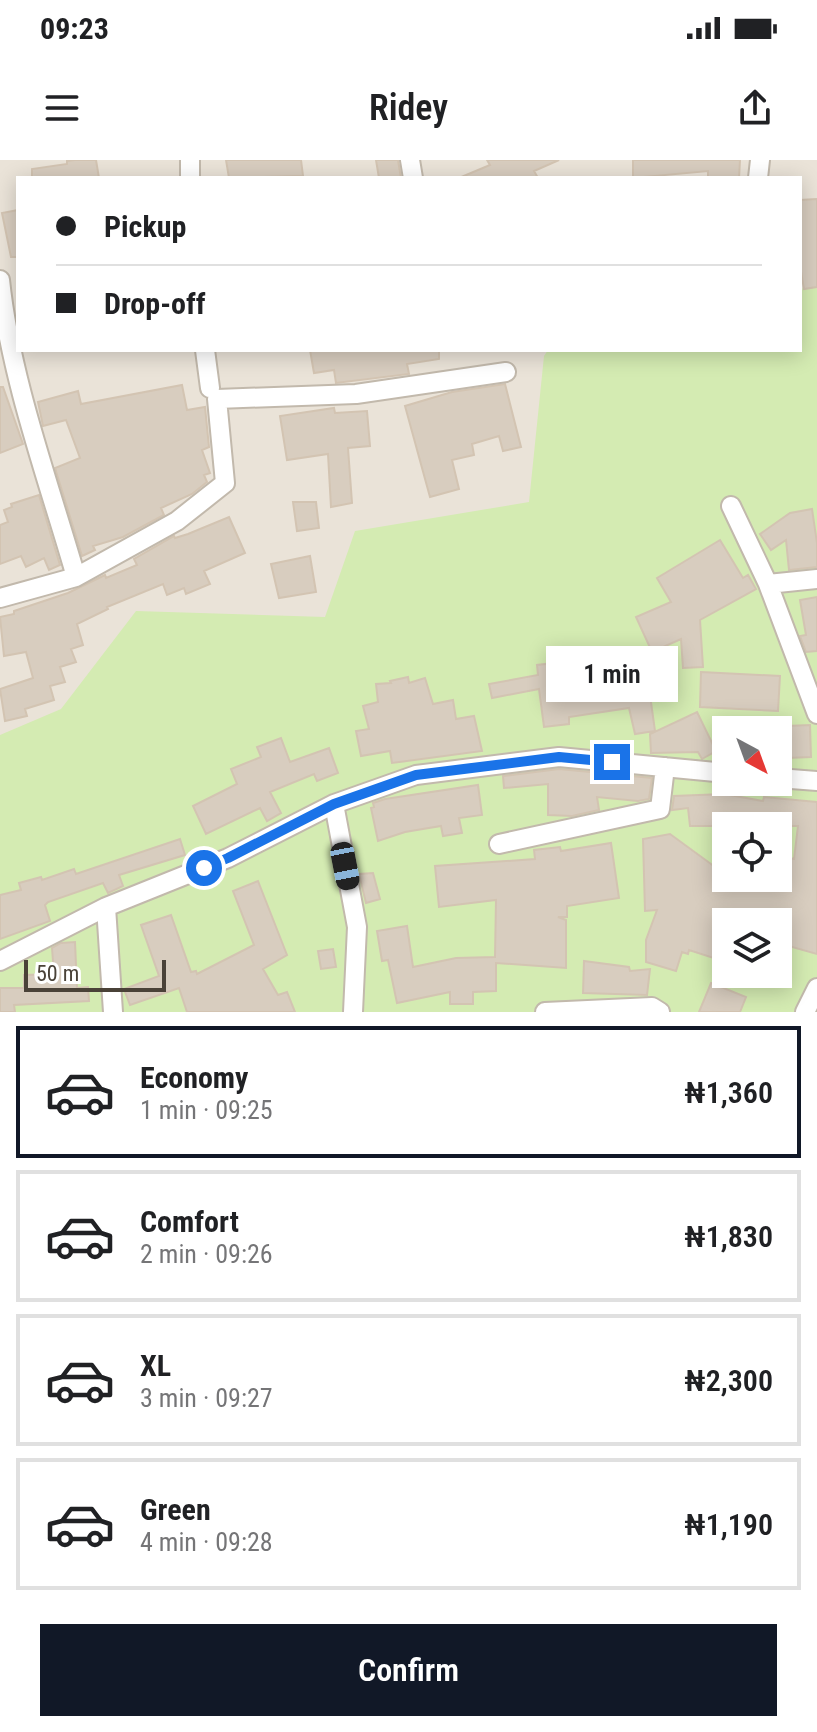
<!DOCTYPE html>
<html lang="en">
<head>
<meta charset="utf-8">
<style>
	:root { --surface:#fff; --page:#f2f2f2; --text:#202124; --muted:#757577; --line:#e0e0e0; --accent:#111827 }
	body { margin:0; font-family:"Roboto Condensed",sans-serif; background:var(--page); color:var(--text); height:100vh; display:flex; flex-direction:column; font-size:30px; white-space:nowrap }
	* { box-sizing:border-box; margin:0 }
	p { font-size:26px; color:var(--muted) }
	.icon { flex:none; width:44px; height:44px; fill:none; stroke:currentColor; stroke-width:2; stroke-linecap:round; stroke-linejoin:round }
	.map { position:relative; height:852px; overflow:hidden }
	.side { display:flex; flex-direction:column; background:var(--surface); flex:1 }
	.side>* { flex:none }
	.top-card { position:absolute; left:16px; top:16px; width:786px; height:176px; border-radius:0px; box-shadow:0 4px 20px #0003; display:grid; align-content:center; height:176px; padding:0 40px; background:var(--surface) }
	.needle { width:52px; rotate:139deg }
	.fabs { position:absolute; left:712px; top:556px; display:grid; gap:16px }
	.fabs a { display:grid; place-items:center; width:80px; height:80px; border-radius:0px; background:var(--surface); box-shadow:0 4px 20px #0003; font-size:40px }
	.scale { position:absolute; left:24px; bottom:20px; width:142px; box-sizing:border-box; padding-left:8px; border:4px solid #4a4238; border-top:0; font-size:22px; line-height:28px; white-space:nowrap; color:#4a4238; -webkit-text-stroke:6px #fff; paint-order:stroke }
	.end { position:absolute; width:36px; height:36px; margin:-18px; border:10px solid #1a73e8; background:#fff; box-shadow:0 0 0 4px #fff }
	.from { border-radius:50% }
	.bubble { position:absolute; height:56px; border-radius:0px; background:var(--surface); box-shadow:0 4px 20px #0003; font-size:26px; font-weight:600; line-height:56px; text-align:center }
	.car { position:absolute; width:24px; height:48px; margin:-24px -12px; border-radius:10px; box-shadow:0 0 6px 2px #0007; background:linear-gradient(#222 24%,#8ab4d8 0 40%,#222 0 76%,#8ab4d8 0 86%,#222 0) }
	.top-card b { display:flex; align-items:center; gap:28px; height:76px; font-size:30px }
	.top-card b+b { border-top:2px solid var(--line) }
	.top-card i { width:20px; height:20px; background:var(--text) }
	ul { padding:14px 0 0; list-style:none }
	li { display:flex; align-items:center; gap:24px; height:132px; margin:0 16px 12px; padding:0 24px; border:4px solid var(--line); border-radius:0px }
	li div { flex:1 }
	li b { display:block; font-size:30px }
	li em { font-style:normal; font-weight:600 }
	li.active { border-color:var(--accent) }
	li>.icon { width:72px; height:72px; stroke-width:1.5 }
	.button { display:flex; gap:16px; margin-top:auto; padding:16px 40px }
	.button a { flex:1; height:92px; border-radius:0px; background:var(--accent); color:#fff; font-size:32px; font-weight:600; line-height:92px; text-align:center }
	.status { display:flex; justify-content:space-between; align-items:center; height:56px; padding:0 40px; background:var(--surface); direction:ltr }
	.status svg { height:22px; fill:currentColor }
	header { display:flex; justify-content:space-between; align-items:center; height:104px; padding:0 40px; background:var(--surface); font-size:36px; font-weight:600 }
	.map>svg:first-child { display:block }
	.residential { fill:#eae3d8; fill-rule:evenodd }
	.green { fill:#d4ebb2; fill-rule:evenodd }
	.building { fill:#d8cdbf; stroke:#d3c4b2; stroke-width:2 }
	.lines { fill:none; stroke-linecap:round; stroke-linejoin:round }
	.minor-casing { stroke:#c2b9ac; stroke-width:22 }
	.minor { stroke:#fff; stroke-width:18 }
	.route { stroke:#1a73e8; stroke-width:10 }
</style>
</head>
<body>
<div class="status"><b>09:23</b><svg viewBox="0 0 49 12"><path d="M0 12V9h3v3zM5 12V6h3v6zM10 12V3h3v9zM15 12V0h3v12zM26 1h20v11H26zM47 4h2v5h-2z"/></svg></div>
<header><svg class="icon" aria-label="menu" viewBox="0 0 24 24"><path d="M4 6h16M4 12h16M4 18h16"/></svg>Ridey<svg class="icon" aria-label="share" viewBox="0 0 24 24"><path d="M12 15V3M7 8l5-5 5 5M5 13v7h14v-7"/></svg></header>
<div class="map">
<svg width="817" height="852" viewBox="0 0 817 852">
	<rect width="100%" height="100%" fill="#f5f1ea"/>
	<path class="residential" d="M0,0H817V265L0,597ZM18,18H800V190H18Z"/>
	<path class="green" d="M817,125V852H0V575L61,549L136,451L325,457L355,371L529,342L544,196L548,190H800V129ZM726,570H778V622H726ZM726,666H778V718H726ZM726,762H778V814H726Z"/>
	<path class="building" d="M75,0H96L99,18H32V9L67,4V1Z
		M226,0H301L303,16L229,18Z
		M376,0H398L401,18H379Z
		M487,0H559L534,11L538,18H459L490,5Z
		M633,0H740L739,18H708V11L633,18Z
		M817,39V127L804,129L800,106V40Z
		M18,50V97H11L2,53Z
		M310,190H439V199L407,204L409,214L336,223L334,210L314,213Z
		M505,224L521,287L503,291L499,276L472,284L474,295L452,300L459,329L430,337L405,246L452,232Z
		M182,225L187,250L205,247L209,287L202,290L210,313L204,315L207,322L192,334L161,348L164,355L123,377L93,386L95,390L82,396L55,308L80,298L66,260L43,266L38,242L78,231L81,244Z
		M0,227H3L23,284L0,293Z
		M334,248L335,253L367,251L370,286L348,288L352,343L331,347L328,294L287,300L280,256Z
		M39,335L60,405L49,410L44,398L26,407L21,396L0,404V365L8,362L4,350L12,347L11,344Z
		M293,342H316L319,368L297,371Z
		M812,349L817,383V407L789,410L786,380L771,390L760,374L790,353Z
		M229,357L245,393L204,411L210,424L186,434L184,428L167,435L163,424L107,447L108,449L77,464L83,485L71,489L76,502L60,507L65,522L50,526L54,540L25,549L27,556L5,561L0,529L33,518L26,492L4,496L0,457L14,454V451L68,433L105,415L106,418L137,405L134,399L174,376L175,378L188,374Z
		M720,380L743,418L748,415L756,429L700,460L703,507L683,508L681,479L652,492L636,457L671,442L657,418Z
		M310,396L316,432L279,438L271,404Z
		M817,437V491L806,492L800,476L806,475L800,440Z
		M617,496L618,502L645,499L655,571L635,574L629,548L569,557V564L544,567L539,529L492,538L489,524L538,515L537,505Z
		M701,512L780,516L778,551L700,547Z
		M408,517L409,523L425,518L433,544L453,540L456,559L474,556L482,591L392,603L390,591L361,596L356,571L369,569L363,546L378,542L376,524L391,523L390,521Z
		M697,552L716,591L702,599L698,592L651,593L650,574Z
		M810,565L811,597L787,598V566Z
		M281,578L290,602L329,588L338,613L317,621L314,614L270,632L281,653L267,661L260,648L206,674L193,646L237,624L231,609L261,597L257,587Z
		M559,609L652,618L649,639L638,641L597,637L599,650L572,656L548,655V624L504,628L503,616Z
		M478,625L482,655L459,658L462,673L443,676L441,666L405,672L378,681L371,648L374,647L373,643L385,639Z
		M724,634L763,641L764,637L817,642V794L778,783V762H726V792L723,801L689,790L688,794L682,792L676,811L646,802V780L657,750L645,751L643,679L670,674L726,715V718H778V695L794,699L798,666H755L726,661V666H690L688,648L672,650L674,636Z
		M180,679L185,695L119,715L123,726L108,733L103,723L48,742L45,745L50,761L0,779V735L21,730L19,723L41,717L42,720L74,709L76,714Z
		M611,683L619,738L567,746V757H558L566,760V808L496,803V831L473,832V844H450V832L397,843L388,800L382,801L377,771L407,766L413,807L456,798L495,797L496,740L439,747L435,706L535,699L534,690L560,687L561,691Z
		M373,713L380,739L366,743L359,714Z
		M258,721L287,795L263,809L278,835L287,832L295,852H187L179,828L130,845L124,829L159,816L141,765L171,755L191,812L196,811L197,814L254,785L233,731Z
		M75,782L77,828L88,827L89,841L14,845L15,852H0V828H24V815L54,814L52,788L61,783Z
		M333,789L336,807L321,809L318,791Z
		M584,801L629,807L630,811L650,809L647,835L583,833Z
		M711,823L746,837L740,852H699Z"/>
	<g class="lines">
		<g class="minor-casing">
			<path id="minor" d="M190,0V18
				M410,0L413,18
				M758,18L760,0
				M0,120C10,217 49,323 76,417
				M205,190L210,228
				M731,346L768,424L817,554
				M768,424L817,419
				M0,438L76,417L177,361L225,323L217,239L356,234L506,212
				M778,618L817,621
				M334,644L357,767L353,852
				M499,684L660,649L665,607
				M106,747L113,852
				M0,801L106,747L228,698L334,644L416,615L559,597L726,613
				M545,852L652,847L660,852
				M805,852L817,828"/>
		</g>
		<use href="#minor" class="minor"/>
	</g>
	<g class="lines">
		<path class="route" d="M204,708L228,698L334,644L416,615L559,597L612,602"/>
	</g>
</svg>
<div class="fabs">
<a><svg class="needle" viewBox="-14 -14 28 28"><path d="M0-13l5 13h-10z" fill="#e53935"/><path d="M0 13l5-13h-10z" fill="#757577"/></svg></a>
<a><svg class="icon" aria-label="locate" viewBox="0 0 24 24"><circle cx="12" cy="12" r="6"/><path d="M12 2v4M12 18v4M2 12h4M18 12h4"/></svg></a>
<a><svg class="icon" aria-label="layers" viewBox="0 0 24 24"><path d="M12 4l9 5-9 5-9-5zM3 14l9 5 9-5"/></svg></a>
</div>
<div class="scale">50 m</div>
<i class="end from" style="left:204px;top:708px"></i>
<i class="end" style="left:612px;top:602px"></i>
<div class="bubble" style="left:546px;top:486px;width:132px">1 min</div>
<i class="car" style="left:345px;top:706px;rotate:169deg"></i>
<div class="top-card">
<b><i class="from"></i>Pickup</b>
<b><i></i>Drop-off</b>
</div>
</div>
<section class="side">
<ul>
<li class="active"><svg class="icon" aria-label="car" viewBox="0 0 24 24"><path d="M5 17H2v-5l4-1 3-4h7l3 4 3 1v5h-3M9 17h6M6 11h13"/><circle cx="7" cy="17" r="2"/><circle cx="17" cy="17" r="2"/></svg><div><b>Economy</b><p>1 min · 09:25</p></div><em>₦1,360</em></li>
<li><svg class="icon" aria-label="car" viewBox="0 0 24 24"><path d="M5 17H2v-5l4-1 3-4h7l3 4 3 1v5h-3M9 17h6M6 11h13"/><circle cx="7" cy="17" r="2"/><circle cx="17" cy="17" r="2"/></svg><div><b>Comfort</b><p>2 min · 09:26</p></div><em>₦1,830</em></li>
<li><svg class="icon" aria-label="car" viewBox="0 0 24 24"><path d="M5 17H2v-5l4-1 3-4h7l3 4 3 1v5h-3M9 17h6M6 11h13"/><circle cx="7" cy="17" r="2"/><circle cx="17" cy="17" r="2"/></svg><div><b>XL</b><p>3 min · 09:27</p></div><em>₦2,300</em></li>
<li><svg class="icon" aria-label="car" viewBox="0 0 24 24"><path d="M5 17H2v-5l4-1 3-4h7l3 4 3 1v5h-3M9 17h6M6 11h13"/><circle cx="7" cy="17" r="2"/><circle cx="17" cy="17" r="2"/></svg><div><b>Green</b><p>4 min · 09:28</p></div><em>₦1,190</em></li>
</ul>
<div class="button"><a>Confirm</a></div>
</section>
</body>
</html>
